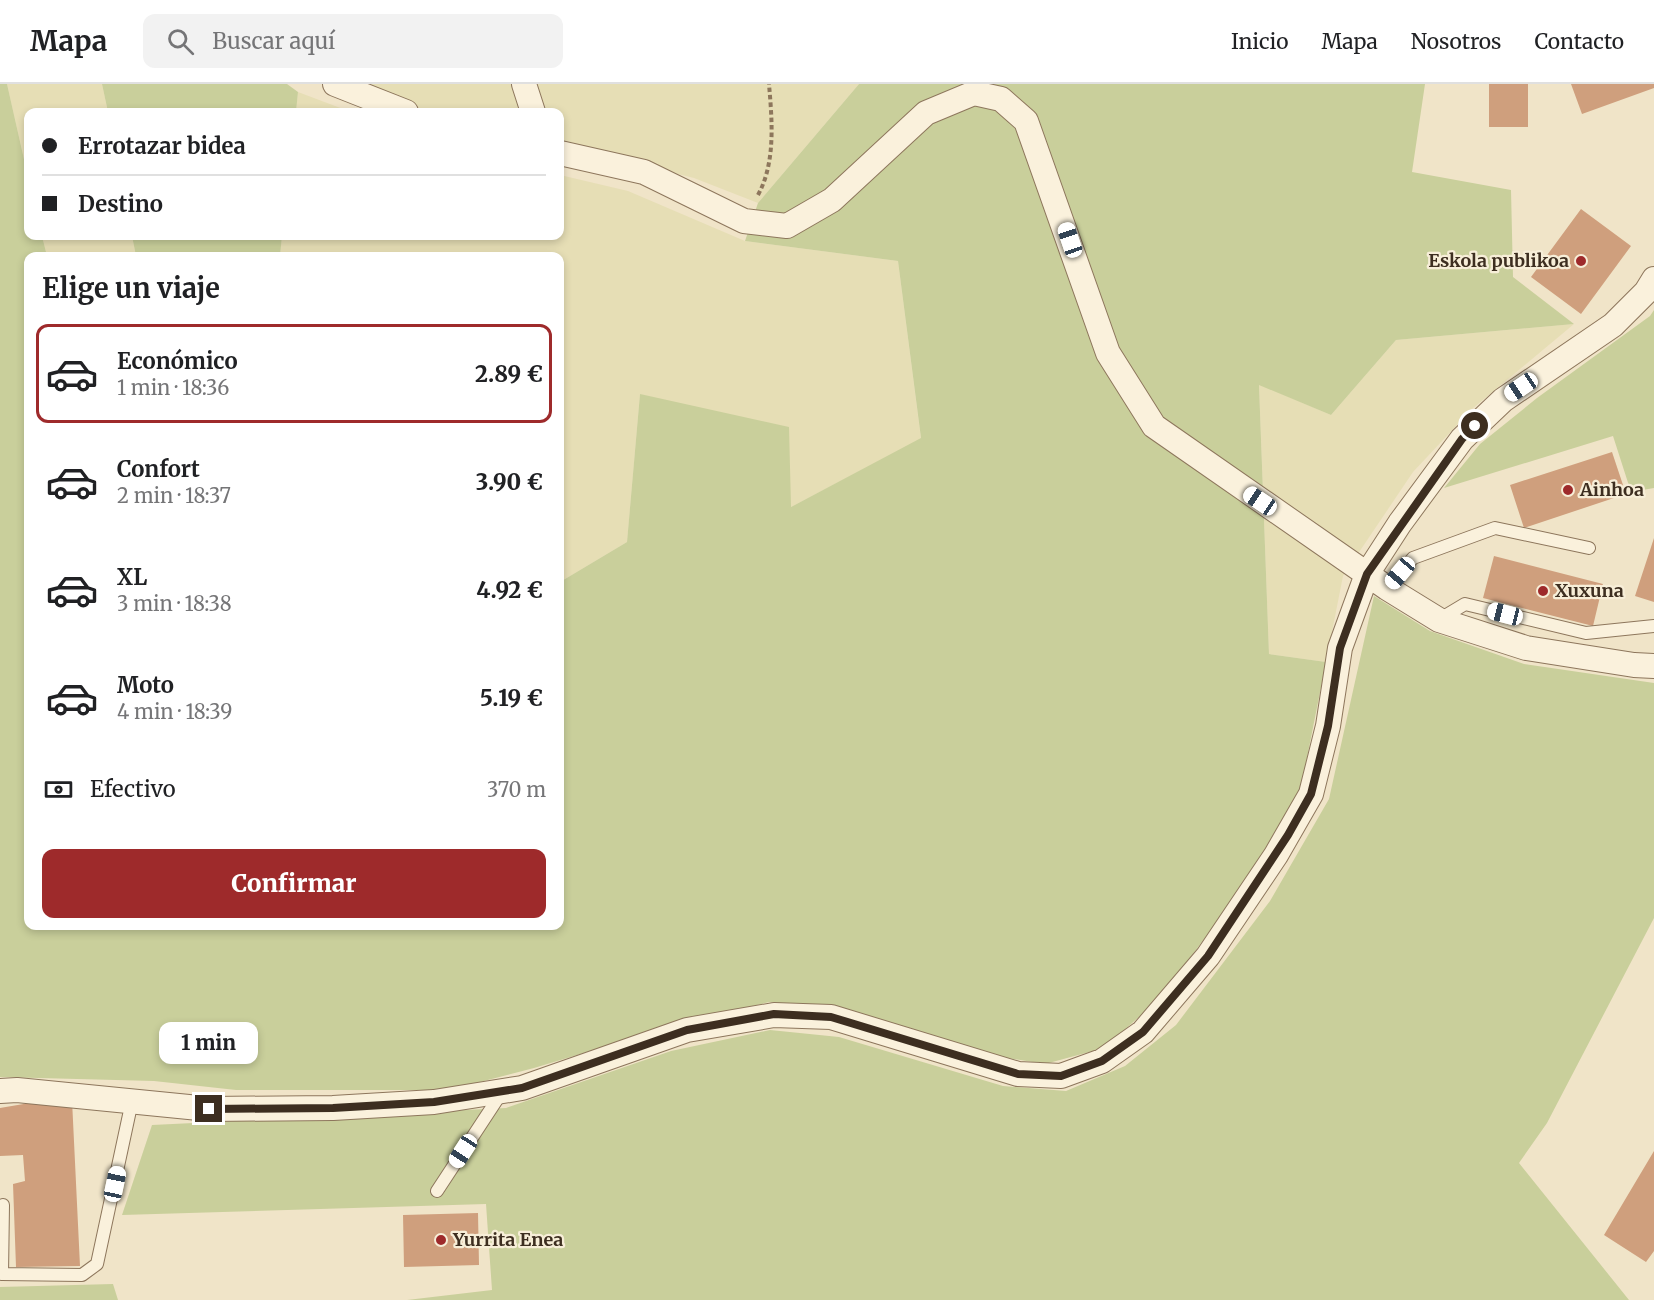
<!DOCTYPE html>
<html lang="es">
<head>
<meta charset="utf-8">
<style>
	:root { --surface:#fff; --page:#f2f2f2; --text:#202124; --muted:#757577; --line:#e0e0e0; --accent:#9e2a2b }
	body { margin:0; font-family:Merriweather,serif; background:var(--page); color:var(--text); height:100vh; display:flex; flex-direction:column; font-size:22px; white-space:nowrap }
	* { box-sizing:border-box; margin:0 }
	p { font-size:20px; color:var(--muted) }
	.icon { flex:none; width:33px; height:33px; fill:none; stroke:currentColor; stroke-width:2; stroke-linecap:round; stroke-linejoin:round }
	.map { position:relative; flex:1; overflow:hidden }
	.details { position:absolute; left:24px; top:168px; width:540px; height:678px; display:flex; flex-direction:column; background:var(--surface); border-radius:12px; box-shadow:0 3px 9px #0003 }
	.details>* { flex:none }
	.top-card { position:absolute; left:24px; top:24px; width:540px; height:132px; border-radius:12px; box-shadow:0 3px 9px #0003; display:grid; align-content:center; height:132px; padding:0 18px; background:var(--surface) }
	.end { position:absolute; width:27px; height:27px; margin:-14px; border:8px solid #3d2e20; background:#fff; box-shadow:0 0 0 3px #fff }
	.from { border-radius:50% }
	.bubble { position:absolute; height:42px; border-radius:12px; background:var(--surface); box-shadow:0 3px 9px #0003; font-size:20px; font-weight:800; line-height:42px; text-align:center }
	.car { position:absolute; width:18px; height:36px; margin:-18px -9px; border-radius:8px; box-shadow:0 0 4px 2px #0007; background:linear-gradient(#fff 24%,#345 0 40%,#fff 0 76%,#345 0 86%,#fff 0) }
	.top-card b { display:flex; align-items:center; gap:21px; height:57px; font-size:22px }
	.top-card b+b { border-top:2px solid var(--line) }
	.top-card i { width:15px; height:15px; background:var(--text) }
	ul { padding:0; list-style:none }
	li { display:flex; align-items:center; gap:18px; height:99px; margin:0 12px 9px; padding:0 6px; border:3px solid transparent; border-radius:12px }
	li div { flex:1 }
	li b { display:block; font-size:22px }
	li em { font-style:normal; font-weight:800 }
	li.active { border-color:var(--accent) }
	li>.icon { width:54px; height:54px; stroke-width:1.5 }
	h2 { padding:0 18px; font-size:27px; line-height:72px }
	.pay { display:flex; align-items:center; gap:15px; height:66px; padding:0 18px; font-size:22px }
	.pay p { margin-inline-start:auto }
	.cta { display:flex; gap:12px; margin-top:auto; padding:12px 18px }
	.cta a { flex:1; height:69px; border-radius:12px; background:var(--accent); color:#fff; font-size:24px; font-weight:800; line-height:69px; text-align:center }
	header { display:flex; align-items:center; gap:36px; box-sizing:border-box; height:84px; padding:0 30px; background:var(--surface); border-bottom:2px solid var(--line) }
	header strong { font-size:28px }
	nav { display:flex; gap:33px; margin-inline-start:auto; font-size:21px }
	.search { width:420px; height:54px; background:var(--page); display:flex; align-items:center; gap:15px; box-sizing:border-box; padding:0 21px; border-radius:12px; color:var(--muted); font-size:22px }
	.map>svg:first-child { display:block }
	.farmland { fill:#e6deb5 }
	.green { fill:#c9cf9b }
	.building { fill:#cf9f7d }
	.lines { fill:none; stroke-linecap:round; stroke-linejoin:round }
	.service-casing { stroke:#8d765c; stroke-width:14 }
	.minor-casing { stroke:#8d765c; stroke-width:26 }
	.path { stroke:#8d765c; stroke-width:4; stroke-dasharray:4.5 3; stroke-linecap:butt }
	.service { stroke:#faf1dc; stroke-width:12 }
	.minor { stroke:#faf1dc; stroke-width:24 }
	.route { stroke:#3d2e20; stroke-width:8 }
	.poi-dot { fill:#9e2a2b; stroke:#f7eed8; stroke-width:2 }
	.labels { text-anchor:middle; stroke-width:4.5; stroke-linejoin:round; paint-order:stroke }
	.poi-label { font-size:18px; font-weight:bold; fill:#3d2e20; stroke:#f7eed8; text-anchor:start }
</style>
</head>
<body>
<header>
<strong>Mapa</strong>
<div class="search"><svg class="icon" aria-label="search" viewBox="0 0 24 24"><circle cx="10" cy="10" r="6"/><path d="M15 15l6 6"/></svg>Buscar aquí</div>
<nav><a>Inicio</a><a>Mapa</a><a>Nosotros</a><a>Contacto</a></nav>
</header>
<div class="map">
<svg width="1654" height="1216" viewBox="0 0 1654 1216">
	<rect width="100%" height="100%" fill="#f0e4c8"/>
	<path class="farmland" d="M7,0H102L108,28H28V93Z
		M356,0H859L758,119L694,94L560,61V28H430Z
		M298,8L351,28H296Z
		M560,91L628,107L745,157L898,177L921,355L791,423L640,310L627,458L560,498V172H280L282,152H560Z
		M42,152H132L136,172H47Z
		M1574,240L1472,325L1413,388L1343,492L1326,578L1269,570L1259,300L1331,331L1396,256Z"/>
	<path class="green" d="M0,0H7L28,93V152H42L47,172H28V842H560V498L627,458L640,310L789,343L791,423L921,354L898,177L745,157L758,119L859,0H1425L1412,88L1511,106L1513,193L1574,240L1396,256L1331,331L1259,301L1269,570L1326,578L1301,704L1255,788L1158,916L1104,964L1045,980L977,969L846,925L769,918L680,940L534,984L449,1006H236L154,997L0,993Z
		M102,0H287L298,8L296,28H108Z
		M132,152H282L280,172L225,171V172H136Z
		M1654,226V404L1631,408L1613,352L1444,404L1480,360L1537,314L1650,232Z
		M1374,512L1430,547L1524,580L1654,599V834L1547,1039L1519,1079L1629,1216H407L492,1206L486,1120L122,1131L152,1041L506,1024L671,967L770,946L839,953L1003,1002L1066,1007L1125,982L1176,941L1270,817L1329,715Z
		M113,1200L118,1216H0V1203Z"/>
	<path class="building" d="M1489,0H1528V43H1489Z
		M1571,0H1654V4L1582,30Z
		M1581,125L1631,162L1581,230L1531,193Z
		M1612,368L1626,410L1524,444L1510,401Z
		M1654,454V518L1635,512Z
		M1494,472L1603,500L1593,542L1483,514Z
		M47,1016H72L80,1182L16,1183L13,1100L25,1097L23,1071L0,1072V1024Z
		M1654,1067V1167L1646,1178L1604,1151Z
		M478,1129L479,1181L404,1183L403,1131Z"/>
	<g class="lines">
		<g class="service-casing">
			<path id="service" d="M1387,504L1413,474L1495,444L1589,464
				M1440,535L1465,520L1586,549L1654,542
				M437,1107L502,1008
				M3,1121L2,1190L82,1191L97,1180L132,1017"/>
		</g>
		<g class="minor-casing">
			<path id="minor" d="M335,0L406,28
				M524,0L533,28
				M560,69L644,88L744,137L787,142L832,116L926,29L974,9L1001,15L1026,37L1108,269L1154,342L1387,504L1439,536L1526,564L1634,581L1654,582
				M0,1007L17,1006L209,1025L333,1024L434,1018L522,1004L687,946L774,931L831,933L1018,990L1061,992L1102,977L1143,948L1208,872L1276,771L1311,710L1328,642L1340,564L1367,490L1400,439L1462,355L1503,316L1613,241L1646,208L1654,195"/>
		</g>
		<path class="path" d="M758,111C776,78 772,36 769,0"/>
		<use href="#service" class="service"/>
		<use href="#minor" class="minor"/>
	</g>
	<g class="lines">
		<path class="route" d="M209,1025L333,1024L434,1018L522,1004L687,946L774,930L831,933L1018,990L1061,992L1102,977L1143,948L1208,872L1288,751L1311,710L1328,642L1340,564L1367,490L1462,355L1475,342"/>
	</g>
	<g class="poi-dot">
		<circle cx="1581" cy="177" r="6"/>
		<circle cx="1568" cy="406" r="6"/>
		<circle cx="1543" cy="507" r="6"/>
		<circle cx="441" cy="1156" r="6"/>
	</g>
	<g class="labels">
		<g class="poi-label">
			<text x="1569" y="183" text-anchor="end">Eskola publikoa</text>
			<text x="1580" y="412">Ainhoa</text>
			<text x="1555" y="513">Xuxuna</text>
			<text x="453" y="1162">Yurrita Enea</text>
		</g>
	</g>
</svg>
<i class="end from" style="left:1475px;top:342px"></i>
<i class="end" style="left:209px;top:1025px"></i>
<div class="bubble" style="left:159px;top:938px;width:99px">1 min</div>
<i class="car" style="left:1070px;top:156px;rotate:341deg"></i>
<i class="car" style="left:1521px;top:303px;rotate:236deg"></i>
<i class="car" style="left:1260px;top:417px;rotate:304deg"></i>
<i class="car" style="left:1400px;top:489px;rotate:220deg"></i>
<i class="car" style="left:1505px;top:530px;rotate:284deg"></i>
<i class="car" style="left:463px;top:1067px;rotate:213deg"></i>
<i class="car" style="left:115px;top:1100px;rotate:12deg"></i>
<div class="top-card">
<b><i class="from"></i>Errotazar bidea</b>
<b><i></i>Destino</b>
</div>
<section class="details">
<h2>Elige un viaje</h2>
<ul>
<li class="active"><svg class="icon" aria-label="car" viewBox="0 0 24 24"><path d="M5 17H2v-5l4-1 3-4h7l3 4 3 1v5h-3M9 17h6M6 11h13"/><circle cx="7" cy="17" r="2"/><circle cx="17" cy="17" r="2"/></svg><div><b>Económico</b><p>1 min · 18:36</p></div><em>2.89 €</em></li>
<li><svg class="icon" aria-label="car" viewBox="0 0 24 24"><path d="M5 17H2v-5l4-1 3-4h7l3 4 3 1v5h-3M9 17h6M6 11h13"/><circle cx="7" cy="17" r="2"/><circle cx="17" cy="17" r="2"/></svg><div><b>Confort</b><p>2 min · 18:37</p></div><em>3.90 €</em></li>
<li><svg class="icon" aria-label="car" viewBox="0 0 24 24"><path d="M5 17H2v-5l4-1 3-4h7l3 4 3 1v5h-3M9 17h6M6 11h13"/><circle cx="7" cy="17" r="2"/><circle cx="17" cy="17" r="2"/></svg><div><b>XL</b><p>3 min · 18:38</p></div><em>4.92 €</em></li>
<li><svg class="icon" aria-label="car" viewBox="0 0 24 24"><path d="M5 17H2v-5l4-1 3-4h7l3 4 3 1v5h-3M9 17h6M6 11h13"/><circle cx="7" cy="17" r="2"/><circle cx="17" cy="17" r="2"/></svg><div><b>Moto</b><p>4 min · 18:39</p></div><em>5.19 €</em></li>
</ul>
<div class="pay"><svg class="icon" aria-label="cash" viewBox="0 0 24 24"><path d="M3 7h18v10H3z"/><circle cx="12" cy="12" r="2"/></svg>Efectivo<p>370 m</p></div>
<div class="cta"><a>Confirmar</a></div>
</section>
</div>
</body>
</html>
